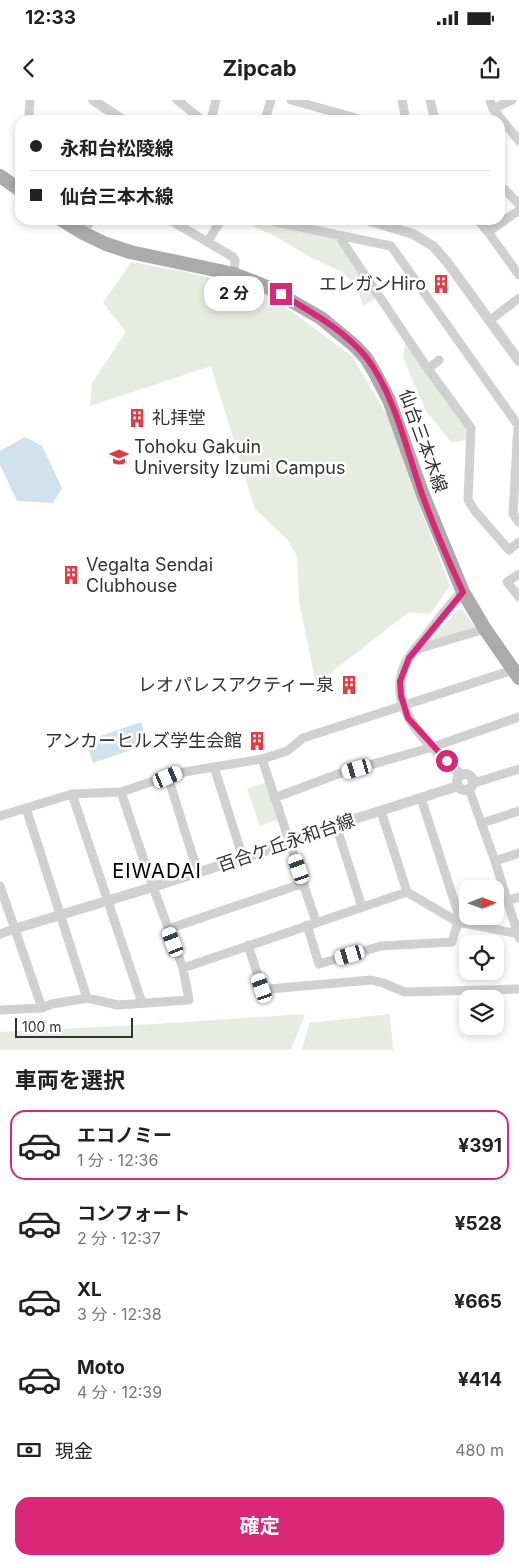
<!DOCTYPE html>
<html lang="ja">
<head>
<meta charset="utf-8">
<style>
	:root { --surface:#fff; --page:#f2f2f2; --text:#222; --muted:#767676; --line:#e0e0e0; --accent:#db2777 }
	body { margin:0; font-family:Inter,"Noto Sans JP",sans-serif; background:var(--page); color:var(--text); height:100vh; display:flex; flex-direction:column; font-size:19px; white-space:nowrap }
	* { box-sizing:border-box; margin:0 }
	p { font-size:16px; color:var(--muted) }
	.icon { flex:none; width:28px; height:28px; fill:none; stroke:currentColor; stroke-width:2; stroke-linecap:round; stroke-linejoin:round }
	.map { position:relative; height:950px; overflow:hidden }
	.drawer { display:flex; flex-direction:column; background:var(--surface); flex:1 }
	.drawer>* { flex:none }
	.top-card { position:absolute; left:15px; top:15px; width:490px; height:110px; border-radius:15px; box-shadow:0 2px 8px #0003; display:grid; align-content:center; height:110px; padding:0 15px; background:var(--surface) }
	.needle { width:32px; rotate:89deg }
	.controls { position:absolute; left:459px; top:780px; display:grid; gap:10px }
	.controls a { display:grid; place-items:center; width:45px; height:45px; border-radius:10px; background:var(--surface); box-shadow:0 2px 8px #0003; font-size:25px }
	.scale { position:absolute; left:15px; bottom:12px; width:118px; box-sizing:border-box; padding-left:5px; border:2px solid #333; border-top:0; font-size:14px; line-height:18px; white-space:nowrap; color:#333; -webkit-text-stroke:4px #fff; paint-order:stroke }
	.end { position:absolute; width:22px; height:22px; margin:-11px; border:6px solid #db2777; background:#fff; box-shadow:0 0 0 2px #fff }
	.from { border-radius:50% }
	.bubble { position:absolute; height:35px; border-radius:15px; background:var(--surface); box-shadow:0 2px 8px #0003; font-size:16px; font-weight:700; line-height:35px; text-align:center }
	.car { position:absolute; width:15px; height:30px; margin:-15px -8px; border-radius:6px; box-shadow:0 0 4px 1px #0007; background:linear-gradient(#fff 24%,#345 0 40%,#fff 0 76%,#345 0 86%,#fff 0) }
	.top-card b { display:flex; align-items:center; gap:18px; height:48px; font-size:19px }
	.top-card b+b { border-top:1px solid var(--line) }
	.top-card i { width:12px; height:12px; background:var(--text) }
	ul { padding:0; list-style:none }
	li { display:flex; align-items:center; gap:15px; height:70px; margin:0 10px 8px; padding:0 5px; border:2px solid transparent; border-radius:15px }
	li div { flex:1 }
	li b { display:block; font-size:19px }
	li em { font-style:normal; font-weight:700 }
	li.current { border-color:var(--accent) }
	li>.icon { width:45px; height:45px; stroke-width:1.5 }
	h2 { padding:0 15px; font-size:22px; line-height:60px }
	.pay { display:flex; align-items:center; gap:12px; height:55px; padding:0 15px; font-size:19px }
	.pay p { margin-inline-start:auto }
	.cta { display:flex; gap:10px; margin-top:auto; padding:10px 15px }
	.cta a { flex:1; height:58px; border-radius:15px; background:var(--accent); color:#fff; font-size:20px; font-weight:700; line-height:58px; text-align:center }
	.status { display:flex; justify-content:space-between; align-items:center; height:35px; padding:0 25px; background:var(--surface); direction:ltr }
	.status svg { height:14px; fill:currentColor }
	header { display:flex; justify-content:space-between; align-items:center; height:65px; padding:0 15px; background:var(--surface); font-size:22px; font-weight:700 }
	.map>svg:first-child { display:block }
	.green { fill:#e6ecdf }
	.water { fill:#cfe2ee }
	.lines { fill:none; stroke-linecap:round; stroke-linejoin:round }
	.minor { stroke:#d0d0d0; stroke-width:9 }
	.tertiary { stroke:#d0d0d0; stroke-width:10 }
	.primary { stroke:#ababab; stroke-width:14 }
	.route { stroke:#db2777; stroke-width:6 }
	.labels { text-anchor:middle; stroke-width:5; stroke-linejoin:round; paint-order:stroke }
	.poi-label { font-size:18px; fill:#333; stroke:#fff; text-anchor:end }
	.street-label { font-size:18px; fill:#333; stroke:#fff }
	.quarter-label { font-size:20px; letter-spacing:1px; fill:#000; stroke:#fff }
</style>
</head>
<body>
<div class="status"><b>12:33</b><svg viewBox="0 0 49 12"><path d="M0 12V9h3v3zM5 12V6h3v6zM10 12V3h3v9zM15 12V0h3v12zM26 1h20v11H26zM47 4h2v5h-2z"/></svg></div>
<header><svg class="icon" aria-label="back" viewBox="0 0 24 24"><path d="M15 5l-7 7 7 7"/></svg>Zipcab<svg class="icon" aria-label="share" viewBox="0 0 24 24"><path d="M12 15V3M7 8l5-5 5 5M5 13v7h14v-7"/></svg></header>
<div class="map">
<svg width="519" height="950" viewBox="0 0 519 950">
	<rect width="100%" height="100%" fill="#fff"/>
	<path class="green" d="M255,124L285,128L335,139L377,197L363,206L357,187L342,172L310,157L275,136L254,127Z
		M131,162L191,173L265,192L352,256L389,319L411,384L450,486L430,514L409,512L316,584L299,501L297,456L287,439L255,409L211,266L90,306L92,283L126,232L103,203Z
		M405,243L466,328V340L452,343L426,311L403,258Z
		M458,510H463L475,527L434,541L431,539Z
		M266,682L279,719L260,726L247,689Z
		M305,914L291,950H0V932L155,924Z
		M390,914L393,950H302L309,923Z"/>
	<path class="water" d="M25,337L42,346L62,388L53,403L17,401L0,365V351Z
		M141,622L148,644L93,663L86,641Z"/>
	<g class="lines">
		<path class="minor" d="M30,0L29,15L32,20
			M177,0L202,20
			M291,0L363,20
			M402,0L406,20
			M430,0L435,20
			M490,0L493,9L519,41
			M493,9L512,0
			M211,20L216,0
			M265,20L271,0
			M500,85L519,104
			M170,120L233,157L235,160L234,174
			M266,120L391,146L518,325L513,414L519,422
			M478,120L488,132L519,175
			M488,132L519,110
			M83,133L91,120
			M338,135L428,269L471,328L468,400L475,411L509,450L519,442
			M208,141L221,120
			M489,221L519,198
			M428,269L439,260
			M519,474L507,482L519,497
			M414,550L485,529
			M262,659L316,822
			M214,667L243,758
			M168,677L198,773
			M474,683L519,669
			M469,689L495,761L519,838
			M72,694L142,903
			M274,698L338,674L433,647L519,617
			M421,698L461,822
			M26,708L87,898
			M381,711L407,792
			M0,716L72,694L121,692L178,673L262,659L287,651L303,638L513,570
			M482,723L519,711
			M336,725L362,807
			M495,761L519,753
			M0,786L42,908
			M507,801L519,797
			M307,825L319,864L381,846L452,842L458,822
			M168,829L304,783
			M0,834L14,829
			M248,845L262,888L269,889L371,880L383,883L405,892L519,889
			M183,868L407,792L458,822L519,834
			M0,910L42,908L52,904L87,898L118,905L189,900L183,868L153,787L121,692"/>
		<path class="tertiary" d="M93,0L123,20
			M367,120L413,134L433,146L447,162L519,261
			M457 682a8 8 0 1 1 16 0a8 8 0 1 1-16 0Z
			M461,675C433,647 386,612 404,567C409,555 418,546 426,536C438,521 449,504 463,492
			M14,829L153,787L290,743L336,725L458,686"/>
		<path class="primary" d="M0,76L20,90
			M62,120L83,133L106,144L130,152L234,174L267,187L321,218L355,246L366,258L375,273L389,300L423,395L463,492L485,529L519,578"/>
	</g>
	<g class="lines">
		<path class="route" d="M281,194C311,212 343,229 366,257C394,293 407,351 422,394C434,427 448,460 463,492L409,558L400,581L401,596L408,618L447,661"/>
	</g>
	<defs>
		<g id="building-bare" transform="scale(1.5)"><path d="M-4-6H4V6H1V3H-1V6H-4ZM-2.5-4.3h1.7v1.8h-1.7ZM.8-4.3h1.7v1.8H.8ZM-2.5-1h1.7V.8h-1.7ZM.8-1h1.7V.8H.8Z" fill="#e63946" stroke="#fff" stroke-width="2.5" paint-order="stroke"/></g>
		<g id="university-bare" transform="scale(1.5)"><path d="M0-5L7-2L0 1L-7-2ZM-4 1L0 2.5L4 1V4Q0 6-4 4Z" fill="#e63946" stroke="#fff" stroke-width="2.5" paint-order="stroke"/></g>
	</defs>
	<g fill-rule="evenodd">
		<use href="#building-bare" x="441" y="184"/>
		<use href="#building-bare" x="137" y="318"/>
		<use href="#university-bare" x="119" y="357"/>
		<use href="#building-bare" x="71" y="475"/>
		<use href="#building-bare" x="349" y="585"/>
		<use href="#building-bare" x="257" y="641"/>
	</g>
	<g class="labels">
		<g class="poi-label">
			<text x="426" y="190">エレガンHiro</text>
			<text x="152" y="324" text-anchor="start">礼拝堂</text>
			<text x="134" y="353" text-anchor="start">Tohoku Gakuin<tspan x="134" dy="21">University Izumi Campus</tspan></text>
			<text x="86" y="471" text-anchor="start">Vegalta Sendai<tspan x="86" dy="21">Clubhouse</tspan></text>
			<text x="334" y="591">レオパレスアクティー泉</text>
			<text x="242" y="647">アンカーヒルズ学生会館</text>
		</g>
		<g class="street-label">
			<text transform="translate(423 341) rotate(70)" y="6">仙台三本木線</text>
			<text transform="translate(286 743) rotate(-19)" y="6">百合ケ丘永和台線</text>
		</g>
		<g class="quarter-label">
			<text x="157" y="778">EIWADAI</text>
		</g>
	</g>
</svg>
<div class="controls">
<a><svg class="needle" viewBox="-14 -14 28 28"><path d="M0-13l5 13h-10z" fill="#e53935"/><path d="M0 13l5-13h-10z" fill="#767676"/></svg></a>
<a><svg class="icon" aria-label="locate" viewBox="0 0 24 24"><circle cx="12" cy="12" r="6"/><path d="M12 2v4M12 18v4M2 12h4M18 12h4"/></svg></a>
<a><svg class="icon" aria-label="layers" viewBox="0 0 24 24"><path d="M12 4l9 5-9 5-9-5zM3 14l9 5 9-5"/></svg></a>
</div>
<div class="scale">100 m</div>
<i class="end from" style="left:447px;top:661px"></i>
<i class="end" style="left:281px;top:194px"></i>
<div class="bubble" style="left:204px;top:176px;width:60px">2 分</div>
<i class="car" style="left:357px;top:669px;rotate:254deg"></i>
<i class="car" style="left:168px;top:677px;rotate:67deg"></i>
<i class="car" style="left:299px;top:769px;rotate:341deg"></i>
<i class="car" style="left:173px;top:842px;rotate:339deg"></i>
<i class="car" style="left:350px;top:855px;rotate:254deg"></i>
<i class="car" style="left:262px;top:888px;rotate:341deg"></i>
<div class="top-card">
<b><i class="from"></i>永和台松陵線</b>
<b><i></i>仙台三本木線</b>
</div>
</div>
<section class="drawer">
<h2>車両を選択</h2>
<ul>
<li class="current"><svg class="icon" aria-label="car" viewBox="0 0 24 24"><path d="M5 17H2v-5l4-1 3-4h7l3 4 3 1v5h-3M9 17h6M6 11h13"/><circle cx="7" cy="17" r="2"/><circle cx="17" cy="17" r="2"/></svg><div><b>エコノミー</b><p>1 分 · 12:36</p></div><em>¥391</em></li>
<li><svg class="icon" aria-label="car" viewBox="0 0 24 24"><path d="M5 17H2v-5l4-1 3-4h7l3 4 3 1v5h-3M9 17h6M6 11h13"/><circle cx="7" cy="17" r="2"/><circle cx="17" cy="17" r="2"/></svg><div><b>コンフォート</b><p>2 分 · 12:37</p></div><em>¥528</em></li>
<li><svg class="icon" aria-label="car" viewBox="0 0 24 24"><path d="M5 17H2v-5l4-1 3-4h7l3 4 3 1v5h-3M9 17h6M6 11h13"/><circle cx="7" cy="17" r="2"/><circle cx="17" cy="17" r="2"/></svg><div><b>XL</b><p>3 分 · 12:38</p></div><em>¥665</em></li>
<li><svg class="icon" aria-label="car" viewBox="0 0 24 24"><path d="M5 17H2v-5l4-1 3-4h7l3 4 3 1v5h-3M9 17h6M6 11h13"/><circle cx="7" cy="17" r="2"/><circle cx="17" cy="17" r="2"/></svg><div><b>Moto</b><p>4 分 · 12:39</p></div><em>¥414</em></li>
</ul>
<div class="pay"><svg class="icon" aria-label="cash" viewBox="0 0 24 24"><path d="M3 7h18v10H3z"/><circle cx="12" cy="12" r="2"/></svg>現金<p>480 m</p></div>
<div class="cta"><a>確定</a></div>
</section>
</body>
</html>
